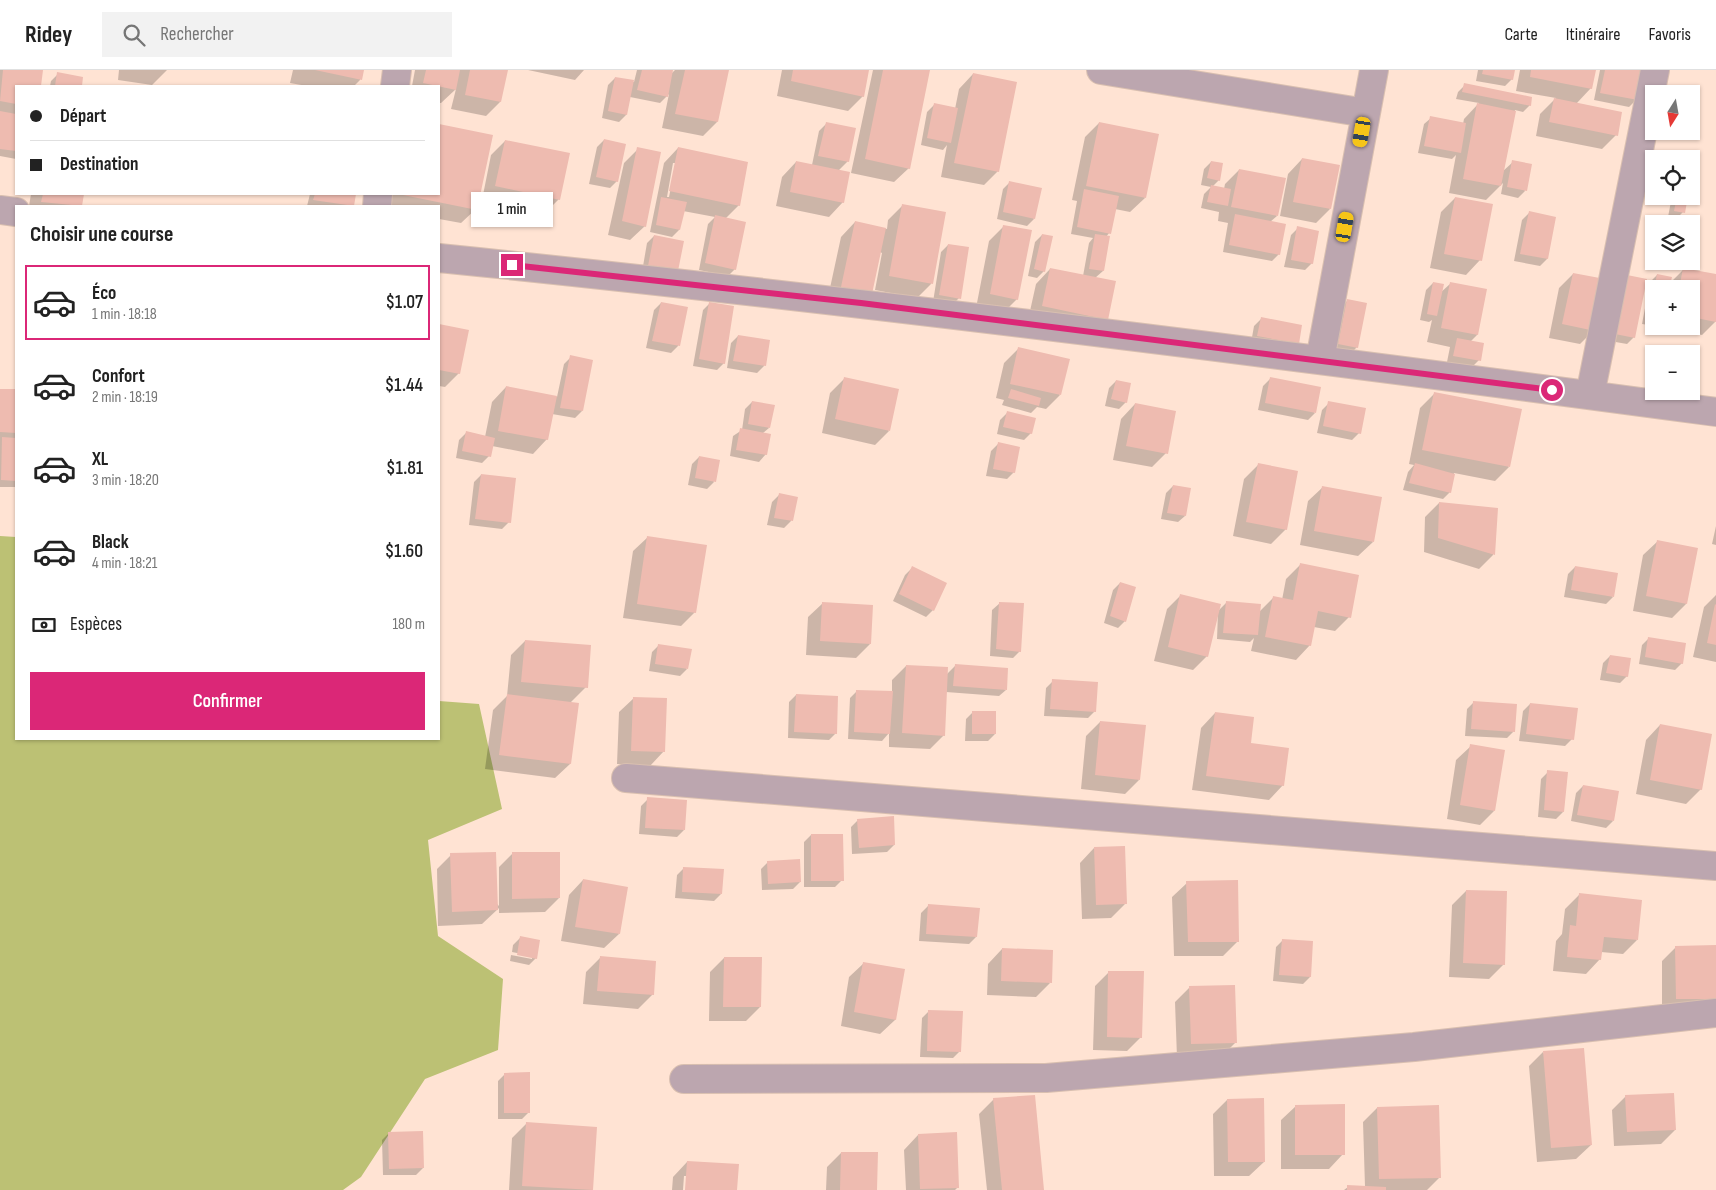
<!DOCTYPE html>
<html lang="fr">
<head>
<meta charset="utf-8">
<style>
	:root { --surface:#fff; --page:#f2f2f2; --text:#222; --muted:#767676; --line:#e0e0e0; --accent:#db2777 }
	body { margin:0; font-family:"Sofia Sans Condensed",sans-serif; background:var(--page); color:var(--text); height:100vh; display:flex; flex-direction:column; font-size:19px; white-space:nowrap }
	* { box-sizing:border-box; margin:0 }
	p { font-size:16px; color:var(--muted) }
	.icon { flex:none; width:28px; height:28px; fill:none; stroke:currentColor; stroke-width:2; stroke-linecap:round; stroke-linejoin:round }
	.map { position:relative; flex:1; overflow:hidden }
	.drawer { position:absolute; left:15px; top:135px; width:425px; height:535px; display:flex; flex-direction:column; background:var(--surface); border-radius:0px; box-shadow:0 1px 4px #0004 }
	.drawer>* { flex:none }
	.banner { position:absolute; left:15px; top:15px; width:425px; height:110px; border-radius:0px; box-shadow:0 1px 4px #0004; display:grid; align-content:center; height:110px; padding:0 15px; background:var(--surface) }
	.needle { width:32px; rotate:191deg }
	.fabs { position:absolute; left:1645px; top:15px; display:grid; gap:10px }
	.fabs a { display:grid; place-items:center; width:55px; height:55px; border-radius:0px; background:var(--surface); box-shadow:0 1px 4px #0004; font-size:25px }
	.end { position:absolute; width:22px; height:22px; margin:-11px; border:6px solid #db2777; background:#fff; box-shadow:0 0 0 2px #fff }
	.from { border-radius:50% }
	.bubble { position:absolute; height:35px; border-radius:0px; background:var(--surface); box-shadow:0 1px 4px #0004; font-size:16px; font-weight:600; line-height:35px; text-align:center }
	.car { position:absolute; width:15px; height:30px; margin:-15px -8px; border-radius:6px; box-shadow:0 0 4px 1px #0007; background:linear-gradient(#f5c518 24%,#345 0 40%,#f5c518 0 76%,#345 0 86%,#f5c518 0) }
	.banner b { display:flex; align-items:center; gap:18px; height:48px; font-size:19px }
	.banner b+b { border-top:1px solid var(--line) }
	.banner i { width:12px; height:12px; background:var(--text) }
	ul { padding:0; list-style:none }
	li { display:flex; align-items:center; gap:15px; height:75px; margin:0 10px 8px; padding:0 5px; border:2px solid transparent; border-radius:0px }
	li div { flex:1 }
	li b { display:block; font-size:19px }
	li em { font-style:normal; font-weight:600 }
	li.selected { border-color:var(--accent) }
	li>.icon { width:45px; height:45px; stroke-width:1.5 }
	h2 { padding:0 15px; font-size:22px; line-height:60px }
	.pay { display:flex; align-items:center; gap:12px; height:55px; padding:0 15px; font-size:19px }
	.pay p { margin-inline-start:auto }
	.button { display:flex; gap:10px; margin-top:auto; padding:10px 15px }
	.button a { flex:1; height:58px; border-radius:0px; background:var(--accent); color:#fff; font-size:20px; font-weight:600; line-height:58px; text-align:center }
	header { display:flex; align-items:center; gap:30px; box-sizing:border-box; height:70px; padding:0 25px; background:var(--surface); border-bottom:1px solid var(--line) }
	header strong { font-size:24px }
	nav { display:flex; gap:28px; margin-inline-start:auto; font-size:18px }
	.search { width:350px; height:45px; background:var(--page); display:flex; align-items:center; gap:12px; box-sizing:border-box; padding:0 18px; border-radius:0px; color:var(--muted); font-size:19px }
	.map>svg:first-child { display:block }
	.green { fill:#bcc174 }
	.shadow { fill:#0003; fill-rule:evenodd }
	.building { fill:#eebbb0 }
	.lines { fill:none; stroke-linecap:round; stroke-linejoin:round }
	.minor-casing { stroke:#d9bfb0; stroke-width:30 }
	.minor { stroke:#bca6af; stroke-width:28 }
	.route { stroke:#db2777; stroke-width:6 }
</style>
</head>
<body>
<header>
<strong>Ridey</strong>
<div class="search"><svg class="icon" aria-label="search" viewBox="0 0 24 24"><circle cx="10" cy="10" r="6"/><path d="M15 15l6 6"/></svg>Rechercher</div>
<nav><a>Carte</a><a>Itinéraire</a><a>Favoris</a></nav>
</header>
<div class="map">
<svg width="1716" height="1120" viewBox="0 0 1716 1120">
	<rect width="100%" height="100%" fill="#ffe3d3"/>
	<path class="green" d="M0,466L16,467V669H439V631L479,634L502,739L428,770L438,866L503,909L498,980L425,1009L361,1107L343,1120H0Z"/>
	<path class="shadow" d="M0,0H42L39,16H16V89L0,86Z
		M119,0H167L152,15L118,10Z
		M293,0H362L360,10L354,16H307L290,13Z
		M415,0H506L500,32L486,46L451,39L456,19L441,33H439V16H412Z
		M528,0H584L575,10Z
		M637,0H672L671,4L675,0H728L717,52L703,66L662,58L669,24L660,33L630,27L626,45L619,52L602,48L608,15L615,8L634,12Z
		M782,0H868L863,26L848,41L777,26Z
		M873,0H929L909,98L894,112L851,103Z
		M1478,0H1514L1512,9L1505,16L1476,11Z
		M1520,0H1595L1591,18L1576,34L1616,65L1602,79L1536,66L1540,44L1556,28L1516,21Z
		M1600,0H1642L1636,30L1629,37L1594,30Z
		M58,4L82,8L80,16H50L51,11Z
		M973,4L998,101L984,115L941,107L947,75L943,80L921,75L927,42L934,35L955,39L959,19Z
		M1465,15L1530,35L1523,42L1515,40L1503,101L1513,92L1525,121L1518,128L1501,124L1503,113L1486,130L1449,123L1456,85L1452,89L1418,83L1424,54L1431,48L1463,54L1464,49L1479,33L1456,29L1458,22Z
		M1099,53L1145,128L1130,142L1115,139L1109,163L1106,167L1103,201L1095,208L1106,249L1028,250L1036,214L1050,199L1083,206L1089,173L1093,168L1071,164L1077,131L1072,130L1085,67Z
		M826,54L848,91L838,101L843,132L829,147L776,136L782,107L796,92L812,95L819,61Z
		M439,56L491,66L476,139L461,153L439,149V136H386L389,124H439Z
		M604,70L617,111L610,118L589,114L597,77Z
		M505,71L559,129L545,143L482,130L491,85Z
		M678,78L739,135L725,149L735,199L728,206L699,200L708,154L715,147L683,141L679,160L672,167L650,162L664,93ZM673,93H676L669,127H667Z
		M638,79L645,156L630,170L608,165L624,93Z
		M1302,89L1330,139L1316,153L1280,146L1288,104Z
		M1211,92L1219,110L1212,117L1224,119L1225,114L1239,100L1277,146L1270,152L1279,184L1272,191L1223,182L1228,153L1218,151L1219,142L1201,138L1204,124L1211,117L1201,115L1204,99Z
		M1010,112L1034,149L1027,156L997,149L1003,119Z
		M31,124H83L81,136H29Z
		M310,124H355L352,136H307Z
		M1672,126H1687L1683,142L1676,149L1668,147Z
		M1455,128L1480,190L1466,205L1430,198L1441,142Z
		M903,135L944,143L931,214L917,228L875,220L882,183L880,182L871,224L827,232L841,167L855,152L887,159L888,150Z
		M1529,143L1555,148L1547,189L1540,196L1514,191L1522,150Z
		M1004,156L1017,229L1003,243L976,238L989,171Z
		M1298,158L1312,193L1305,200L1284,197L1291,165Z
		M1042,165L1044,201L1037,208L1028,206L1035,172Z
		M654,166L677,201L642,202L647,173Z
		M948,175L959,228L952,235L933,232L941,182Z
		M1684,199L1716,206V251L1702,265L1661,257L1691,256V219H1654L1655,256L1642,254L1650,212L1657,205L1669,214Z
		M1573,204L1594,260L1580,274L1549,268L1559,218Z
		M1615,212L1634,267L1627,274L1604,270Z
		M1433,213L1440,223L1450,214L1486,220L1477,265L1470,272L1479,290L1472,297L1447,292L1450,277L1427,272L1432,250L1429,252L1420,250L1426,220Z
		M1347,231L1357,277L1350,284L1332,280L1340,238Z
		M661,233L686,238L678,276L671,283L646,278L654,240Z
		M710,233L724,293L717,300L693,296L703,240Z
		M1261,249L1297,274L1251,273L1254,256Z
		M439,256L467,261L459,303L445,317L439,316Z
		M738,266L769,271L764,296L757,303L727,298L731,273Z
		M1019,278L1060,325L1046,339L1037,337L1031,343L1002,335L1004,330L996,328L1004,293Z
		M571,287L582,341L575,348L552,344L547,369L533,384L492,376L489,386L482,393L456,388L459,370L466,363L485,367L492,332L506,317L557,327L564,294Z
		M845,308L889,361L875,375L822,363L830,323Z
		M1270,309L1315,343L1308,350L1258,340L1263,316Z
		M1116,311L1126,332L1119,339L1105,336L1109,318Z
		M0,320L16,321V417H0Z
		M1434,324L1509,397L1495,411L1454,403L1450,422L1443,429L1403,420L1408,402L1414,395L1409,394L1420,338Z
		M752,332L769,358L763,363L766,384L759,392L730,386L733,366L742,360L745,339Z
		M1329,333L1359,363L1352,370L1317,363L1322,340Z
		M1135,334L1166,383L1152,397L1113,390L1121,349Z
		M1007,343L1031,363L1024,370L997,364L1000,350Z
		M998,374L1014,402L1007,409L986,406L991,381Z
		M699,387L714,412L707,419L688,415L692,394Z
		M1258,395L1286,459L1271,474L1233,466L1244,409Z
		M481,405L509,452L502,459L469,455L474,412Z
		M1173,416L1185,446L1178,452L1161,449L1166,423Z
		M1323,417L1373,472L1358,486L1300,475L1308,431Z
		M779,425L797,428L791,451L784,458L767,455L772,432Z
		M1439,433L1497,439L1493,485L1479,499L1424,482L1425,447Z
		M1716,456V475L1712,474Z
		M648,467L695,542L681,556L623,548L633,481Z
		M1658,471L1697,479L1686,534L1672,548L1633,541L1643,485Z
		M1300,495L1349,547L1335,561L1314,557L1310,575L1296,590L1251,581L1254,568L1250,572L1217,569L1218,542L1207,586L1193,600L1154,591L1167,539L1181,525L1218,541L1227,532L1259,542L1273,528L1282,530L1286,509Z
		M1575,497L1613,527L1606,534L1564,527L1568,504Z
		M912,498L933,540L926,547L893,531L905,505Z
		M1120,513L1125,551L1118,558L1104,553L1113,520Z
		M1716,525V592L1693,587L1704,537Z
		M823,533L870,574L856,588L806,585L808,547Z
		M1000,533L1020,581L1013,588L990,586L992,540Z
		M1649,568L1682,593L1675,600L1639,594L1642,575Z
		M525,571L586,617L570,633V694L555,708L485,699L493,640L507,626L511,585Z
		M659,575L687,599L680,606L649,601L652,582Z
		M1610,586L1627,606L1620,613L1600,610L1603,593Z
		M906,596L947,604L955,596L1006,620L999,626L946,622L944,665L930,679L889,677V663L882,671L848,669L850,628L857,621L892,623V610Z
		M1053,611L1095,641L1088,648L1044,646L1046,618Z
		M796,625L836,663L829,670L788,668L789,632Z
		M634,628L664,681L650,696L617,694L619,642Z
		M1474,632L1514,661L1507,668L1465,666L1467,639Z
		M1530,634L1572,669L1565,676L1519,671L1523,641Z
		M973,642L995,664L988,671H965L966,649Z
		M1215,643L1249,674L1283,715L1269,730L1192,720L1201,658Z
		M1100,652L1139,710L1125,724L1081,719L1086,666Z
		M1660,655L1701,719L1686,734L1636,724L1646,670Z
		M1471,676L1494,741L1480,755L1447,749L1456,690Z
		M1548,702L1563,742L1556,749L1538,747L1541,709Z
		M1583,716L1613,751L1606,758L1571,751L1576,723Z
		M648,729L684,760L677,767L639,764L641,736Z
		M858,750L894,775L887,782L852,784L851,757Z
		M811,765L842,810L835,817H804V772Z
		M1094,778L1125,834L1111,848L1082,849L1080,793Z
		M513,783L559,828L545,842L499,843V838L482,854L438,856L437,799L451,785L499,836V797Z
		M768,792L800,812L793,819L762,820L761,799Z
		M684,798L721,824L714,831L675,828L677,805Z
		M583,810L619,864L604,878L561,871L569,825Z
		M1187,813L1238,871L1223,886H1174L1172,827Z
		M1466,821L1504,894L1489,909L1449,907L1452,835Z
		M1579,825L1637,870L1623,884L1601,882L1600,889L1586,904L1553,901L1556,871L1562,864L1565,839Z
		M928,836L976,867L969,874L919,871L921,843Z
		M520,868L536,888L529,895L510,891L511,885L532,889V886L512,882L513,875Z
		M1283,870L1312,872L1310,907L1303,914L1273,911L1276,877Z
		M1716,876V936L1662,943V891L1676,877Z
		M1002,879L1050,913L1036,927L987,925L988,894Z
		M600,888L653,924L638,939L583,934L586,902Z
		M724,888L760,937L746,951H709L710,902Z
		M864,893L904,900L895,950L880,964L841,956L849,907Z
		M1109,902L1141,967L1127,981L1093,980L1095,916Z
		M1189,918L1236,972L1221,987L1177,988L1175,932Z
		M929,941L960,981L953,988L920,987L922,948Z
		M1543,982L1591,1075L1576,1089L1537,1092L1529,996Z
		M505,1004L529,1042L522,1049H498V1011Z
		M1626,1026L1675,1060L1661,1074L1614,1076L1612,1040Z
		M994,1029L1043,1120H987L979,1044Z
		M1227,1030L1264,1092L1249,1106H1214L1213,1044Z
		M1296,1036L1343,1084L1329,1099H1281V1050Z
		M1377,1038L1440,1107L1427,1120H1344L1348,1117H1365L1363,1052Z
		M527,1053L596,1058L592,1120H509L512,1068Z
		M389,1063L423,1098L416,1105H383L382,1070Z
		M918,1065L958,1117L955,1120H906L904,1080Z
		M841,1083L876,1120H826L827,1097Z
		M687,1092L736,1120H686L687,1106H684L683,1120H672L673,1107Z"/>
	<path class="building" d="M3,0H43L41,16H16V34L0,31Z
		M315,0H364L362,10Z
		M426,0H460L456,20L423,13Z
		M470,0H508L501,32L465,25Z
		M642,0H673L668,27L637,20Z
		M685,0H729L718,52L675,44Z
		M793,0H869L864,27L791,11Z
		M883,0H930L910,99L865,89Z
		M1483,0H1515L1513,10L1482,4Z
		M1531,0H1596L1592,19L1530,7Z
		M1605,0H1643L1638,30L1600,23Z
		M57,2L83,7L82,16H55Z
		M973,3L1017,12L999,102L954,93Z
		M615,7L634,10L627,45L608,41Z
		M1464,13L1532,27L1531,36L1462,22Z
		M1554,28L1622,42L1618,66L1549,52Z
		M934,33L958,38L951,73L927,68Z
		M1477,33L1516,41L1501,116L1463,109Z
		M0,41L16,44V81L0,79Z
		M1430,46L1466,53L1461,83L1424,76Z
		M826,52L856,58L849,92L818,86Z
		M1099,52L1159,64L1146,128L1086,116Z
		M439,54L493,65L477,140L403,125L439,124Z
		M604,69L626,74L618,112L596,107Z
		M505,70L570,83L560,130L495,116Z
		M637,77L661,82L646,157L622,151Z
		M678,77L748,92L740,136L669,121Z
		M1302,88L1340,95L1331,139L1293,132Z
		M1512,90L1532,94L1527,121L1507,117Z
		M796,91L850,102L844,133L790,122Z
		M1211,91L1223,93L1220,111L1207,108Z
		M1239,99L1286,108L1278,146L1231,137Z
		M1009,111L1042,118L1035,149L1003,142Z
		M1211,115L1231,119L1228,136L1207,132Z
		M1084,119L1119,126L1111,164L1077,157Z
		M43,124H84L82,136L41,132Z
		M315,124H356L354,136L313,130Z
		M1677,126H1688L1685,143L1674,141Z
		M661,127L687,132L680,160L656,155Z
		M1455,127L1493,134L1482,191L1444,184Z
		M902,134L946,142L933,214L889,206Z
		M1529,141L1556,147L1548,189L1520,184Z
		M1235,144L1286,154L1280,185L1229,175Z
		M715,145L746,152L736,200L705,193Z
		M855,151L886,158L872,224L841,217Z
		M1003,155L1032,160L1018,230L990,224Z
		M1297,156L1319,161L1313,194L1291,190Z
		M1042,164L1053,166L1045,202L1034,199Z
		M1095,164L1110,166L1104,201L1089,199Z
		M654,165L684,171L678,201L648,196Z
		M948,174L969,177L961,229L939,225Z
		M1050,198L1116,211L1108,250L1042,236Z
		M1683,198L1716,204V252L1691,247V219H1679Z
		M1573,203L1605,209L1595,261L1562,254Z
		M1622,204L1647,209L1635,268L1610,263Z
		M1657,204L1672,207L1669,219H1654Z
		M1433,212L1444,214L1437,246L1427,244Z
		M1450,212L1487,219L1478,265L1441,258Z
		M1653,225H1654V249L1648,248Z
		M1347,229L1367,233L1358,278L1338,274Z
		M661,232L688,237L680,276L652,271Z
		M709,232L734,236L725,294L699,289Z
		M1261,247L1302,255L1299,274L1257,266Z
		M439,254L469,260L460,304L439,300Z
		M738,265L770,270L766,296L733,291Z
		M1457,268L1484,273L1481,291L1453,286Z
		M1018,277L1070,289L1061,325L1010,314Z
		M570,285L593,290L583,341L560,338Z
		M844,307L899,319L890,361L835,349Z
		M1270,307L1321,317L1316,343L1265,333Z
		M1116,310L1131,313L1127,333L1111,329Z
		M506,316L557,326L548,370L498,361Z
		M0,319H16V363L0,362Z
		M1011,319L1041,328L1039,336L1008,328Z
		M1434,322L1522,339L1510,397L1422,380Z
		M752,331L775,335L770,358L748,354Z
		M1328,331L1366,338L1361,364L1323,356Z
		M1135,333L1176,341L1168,384L1126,376Z
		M1007,341L1036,348L1032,364L1003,357Z
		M740,358L771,364L767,385L736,380Z
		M466,361L495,368L491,387L462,381Z
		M2,367L16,368V411L1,410Z
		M998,372L1020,377L1015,403L993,399Z
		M699,386L720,390L716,412L695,408Z
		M1258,393L1298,401L1287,460L1246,452Z
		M1415,393L1455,404L1451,423L1409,413Z
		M481,404L516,408L511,453L475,449Z
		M1173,415L1191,418L1186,446L1167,443Z
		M1322,416L1382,427L1374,472L1314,461Z
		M779,423L798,427L793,451L774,448Z
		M1439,432L1498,438L1495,485L1438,468Z
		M647,466L707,475L696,543L637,534Z
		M1657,470L1698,478L1687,534L1646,526Z
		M1300,493L1359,505L1351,548L1318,541L1311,576L1265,567L1273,526L1293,530Z
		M912,496L947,513L934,541L899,524Z
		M1575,496L1618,503L1614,527L1571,520Z
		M1120,512L1136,517L1126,552L1110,546Z
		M1180,524L1221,534L1208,587L1168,577Z
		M1226,531L1261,534L1258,565L1223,563Z
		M822,532L873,535L871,574L820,571Z
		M999,532L1024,533L1021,582L996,579Z
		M1715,534L1716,535V575L1707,573Z
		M1648,567L1686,573L1683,594L1645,587Z
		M525,570L591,575L588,618L521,612Z
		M658,574L692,579L688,599L655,594Z
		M1610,585L1631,588L1628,607L1606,603Z
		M955,594L1008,598L1007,620L953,616Z
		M906,595L948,597L945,666L902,663Z
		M1052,609L1098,612L1096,642L1050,639Z
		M856,620L893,621L890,664L854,662Z
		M507,624L579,633L571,694L499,685Z
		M796,624L838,626L837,664L794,662Z
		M633,627L667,628L665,682L631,681Z
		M1473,631L1517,634L1515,662L1471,659Z
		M1530,633L1578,638L1574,670L1526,664Z
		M972,641H996V664H972Z
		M1215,642L1254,647L1251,673L1289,678L1284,716L1206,706Z
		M1100,651L1146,655L1140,710L1095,705Z
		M1660,654L1712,664L1702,720L1650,710Z
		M1470,674L1505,680L1495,741L1460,735Z
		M1547,700L1568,702L1564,742L1544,740Z
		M1583,715L1619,721L1614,751L1577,745Z
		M647,727L687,730L685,760L645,758Z
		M894,746L895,775L859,778L857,749Z
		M811,764H843L844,811H811Z
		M1125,776L1127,834L1096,835L1094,777Z
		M496,782L498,840L452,842L450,783Z
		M512,782H560V828L512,829Z
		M800,789L801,812L768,814L767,791Z
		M683,797L724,799L722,824L682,822Z
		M583,809L628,817L620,864L575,857Z
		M1238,810L1239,872H1188L1186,811Z
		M1466,820L1507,821L1505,895L1463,893Z
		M1579,823L1642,830L1638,870L1604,867L1601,890L1567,887L1570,855L1576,856Z
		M928,834L980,838L977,867L926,864Z
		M520,866L540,870L537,889L517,885Z
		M1282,869L1313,871L1311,907L1279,905Z
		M1716,875V929H1676L1675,876Z
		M1002,878L1053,880L1052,913L1001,911Z
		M600,886L656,891L654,925L597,921Z
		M724,887H762L761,937H723Z
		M863,892L905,899L896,950L854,942Z
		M1108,901H1144L1142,968L1107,967Z
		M1235,915L1237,973L1191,974L1189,916Z
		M928,940L963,941L961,982L927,981Z
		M1584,978L1592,1075L1551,1078L1543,981Z
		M530,1002V1043H504V1003Z
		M1674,1023L1676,1060L1627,1062L1625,1025Z
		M1035,1025L1044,1120H1002L993,1028Z
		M1264,1028L1265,1092H1228L1227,1029Z
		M1345,1034V1085H1295V1035Z
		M1439,1035L1441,1108L1379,1109L1377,1037Z
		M526,1052L597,1057L593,1120L522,1116Z
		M423,1061L424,1098L389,1099L388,1062Z
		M957,1062L959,1118L920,1119L918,1064Z
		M841,1082H878L877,1120H840Z
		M687,1091L739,1094L737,1120H685Z
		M1347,1115L1386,1117V1120H1347Z"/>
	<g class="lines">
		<g class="minor-casing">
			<path id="minor" d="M1101,0L1366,43
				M395,16L397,0
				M377,136L378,124
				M0,140L16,142
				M439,188C865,231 1291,285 1716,342
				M1320,290L1374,0
				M1590,325L1655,0
				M626,708L1716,796
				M684,1009L1046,1008L1414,977L1716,943"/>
		</g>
		<use href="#minor" class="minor"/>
	</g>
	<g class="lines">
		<path class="route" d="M512,195L861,233L1552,320"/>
	</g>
</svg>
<div class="fabs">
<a><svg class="needle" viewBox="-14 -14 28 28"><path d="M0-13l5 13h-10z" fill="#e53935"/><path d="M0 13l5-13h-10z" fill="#767676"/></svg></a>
<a><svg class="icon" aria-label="locate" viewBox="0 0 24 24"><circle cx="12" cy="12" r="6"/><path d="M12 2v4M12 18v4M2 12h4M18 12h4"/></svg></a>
<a><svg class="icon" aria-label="layers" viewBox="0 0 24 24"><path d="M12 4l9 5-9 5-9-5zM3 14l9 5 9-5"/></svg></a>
<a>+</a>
<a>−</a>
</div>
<i class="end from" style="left:1552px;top:320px"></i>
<i class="end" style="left:512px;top:195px"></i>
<div class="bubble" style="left:471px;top:122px;width:82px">1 min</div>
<i class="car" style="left:1362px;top:62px;rotate:190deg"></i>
<i class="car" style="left:1345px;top:157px;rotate:10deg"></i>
<div class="banner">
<b><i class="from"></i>Départ</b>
<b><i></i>Destination</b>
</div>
<section class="drawer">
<h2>Choisir une course</h2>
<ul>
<li class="selected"><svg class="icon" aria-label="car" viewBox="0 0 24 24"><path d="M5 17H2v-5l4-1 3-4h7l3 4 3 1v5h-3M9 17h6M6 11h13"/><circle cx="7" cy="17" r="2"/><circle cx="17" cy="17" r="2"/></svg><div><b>Éco</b><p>1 min · 18:18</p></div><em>$1.07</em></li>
<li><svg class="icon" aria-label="car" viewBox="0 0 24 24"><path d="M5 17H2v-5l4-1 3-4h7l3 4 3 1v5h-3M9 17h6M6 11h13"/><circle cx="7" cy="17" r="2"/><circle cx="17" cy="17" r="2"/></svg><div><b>Confort</b><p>2 min · 18:19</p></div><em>$1.44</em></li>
<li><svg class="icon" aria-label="car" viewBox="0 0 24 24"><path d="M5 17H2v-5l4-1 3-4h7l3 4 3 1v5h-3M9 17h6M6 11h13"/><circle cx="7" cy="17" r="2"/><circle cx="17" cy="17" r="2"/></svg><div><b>XL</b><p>3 min · 18:20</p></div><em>$1.81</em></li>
<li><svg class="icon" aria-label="car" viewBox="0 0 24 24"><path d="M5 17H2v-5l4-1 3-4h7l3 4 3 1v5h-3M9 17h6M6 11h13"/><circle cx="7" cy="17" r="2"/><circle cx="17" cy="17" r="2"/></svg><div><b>Black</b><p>4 min · 18:21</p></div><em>$1.60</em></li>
</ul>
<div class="pay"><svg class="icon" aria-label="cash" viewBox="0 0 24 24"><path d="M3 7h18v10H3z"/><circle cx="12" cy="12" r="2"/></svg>Espèces<p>180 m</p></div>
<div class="button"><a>Confirmer</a></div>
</section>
</div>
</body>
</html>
